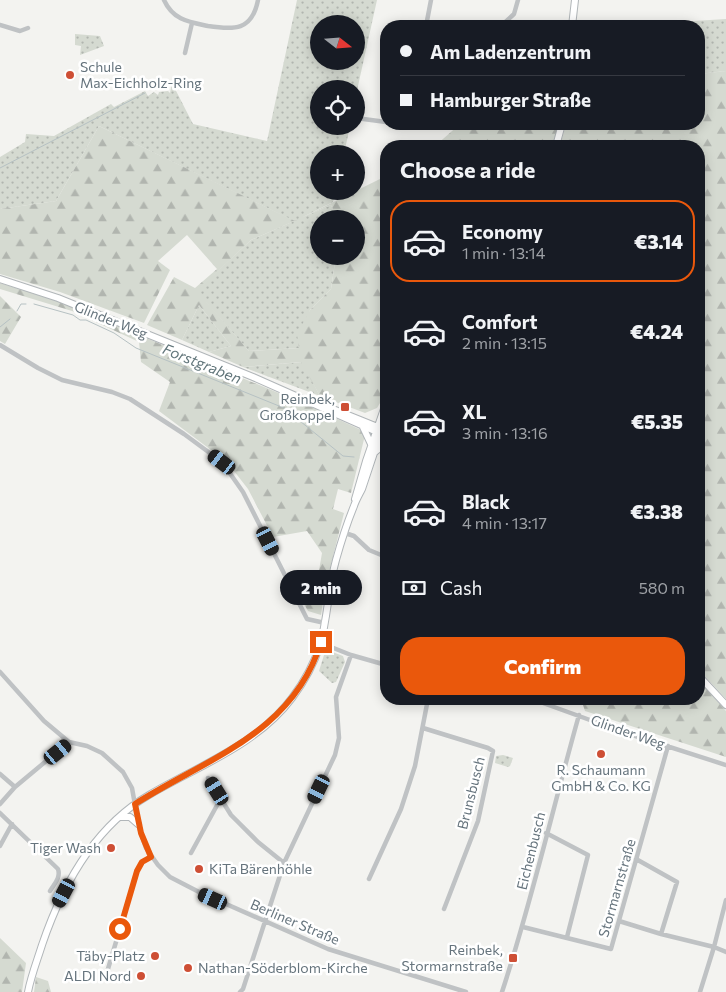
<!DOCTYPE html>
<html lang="en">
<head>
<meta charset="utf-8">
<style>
	:root { --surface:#171b24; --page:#20242c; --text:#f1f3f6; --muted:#9ea1a6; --line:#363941; --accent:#ea580c }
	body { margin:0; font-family:Commissioner,sans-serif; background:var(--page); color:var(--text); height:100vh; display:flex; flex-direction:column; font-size:19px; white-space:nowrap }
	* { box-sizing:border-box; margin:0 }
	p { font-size:16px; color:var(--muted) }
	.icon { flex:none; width:28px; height:28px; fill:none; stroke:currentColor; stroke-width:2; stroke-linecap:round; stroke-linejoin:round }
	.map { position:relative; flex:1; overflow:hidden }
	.sheet { position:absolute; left:380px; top:140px; width:325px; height:565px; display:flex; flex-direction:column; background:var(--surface); border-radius:20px; box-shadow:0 2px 12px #0003 }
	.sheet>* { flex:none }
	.guide { position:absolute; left:380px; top:20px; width:325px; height:110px; border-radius:20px; box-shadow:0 2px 12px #0003; display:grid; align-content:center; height:110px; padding:0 20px; background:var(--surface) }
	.needle { width:32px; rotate:107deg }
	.buttons { position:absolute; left:310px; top:15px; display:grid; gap:10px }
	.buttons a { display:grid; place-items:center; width:55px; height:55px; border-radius:50%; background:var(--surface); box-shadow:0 2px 12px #0003; font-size:25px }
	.end { position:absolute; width:22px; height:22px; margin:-11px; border:6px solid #ea580c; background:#fff; box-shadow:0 0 0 2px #fff }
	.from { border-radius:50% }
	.bubble { position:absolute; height:35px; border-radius:18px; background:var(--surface); box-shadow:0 2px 12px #0003; font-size:16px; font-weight:800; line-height:35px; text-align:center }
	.car { position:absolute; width:15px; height:30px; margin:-15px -8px; border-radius:6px; box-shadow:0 0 4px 1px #0007; background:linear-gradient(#222 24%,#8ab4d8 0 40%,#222 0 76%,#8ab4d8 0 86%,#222 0) }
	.guide b { display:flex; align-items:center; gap:18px; height:48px; font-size:19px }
	.guide b+b { border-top:1px solid var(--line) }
	.guide i { width:12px; height:12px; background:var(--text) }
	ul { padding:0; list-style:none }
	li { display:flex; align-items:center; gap:15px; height:82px; margin:0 10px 8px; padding:0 10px; border:2px solid transparent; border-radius:20px }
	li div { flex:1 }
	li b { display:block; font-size:19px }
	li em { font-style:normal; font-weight:800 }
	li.active { border-color:var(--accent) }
	li>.icon { width:45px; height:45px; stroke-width:1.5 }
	h2 { padding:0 20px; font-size:22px; line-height:60px }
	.pay { display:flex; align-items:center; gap:12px; height:55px; padding:0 20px; font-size:19px }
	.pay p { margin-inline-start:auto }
	.cta { display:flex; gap:10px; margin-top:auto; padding:10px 20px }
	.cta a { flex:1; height:58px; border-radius:20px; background:var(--accent); color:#fff; font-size:20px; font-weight:800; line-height:58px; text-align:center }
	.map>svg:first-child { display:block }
	.green { fill:url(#green-dots); fill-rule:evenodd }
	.forest { fill:url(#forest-firs); fill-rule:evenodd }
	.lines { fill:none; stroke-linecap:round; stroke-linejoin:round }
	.stream { stroke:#b6c1c3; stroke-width:1 }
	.secondary-casing { stroke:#b1b6b9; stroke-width:8 }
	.street { stroke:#bfc2c4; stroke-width:4.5 }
	.secondary { stroke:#fff; stroke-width:6 }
	.route { stroke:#ea580c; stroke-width:6 }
	.poi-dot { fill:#ce4f35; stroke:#fff; stroke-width:2 }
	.labels { text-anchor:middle; stroke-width:5; stroke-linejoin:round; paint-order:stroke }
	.poi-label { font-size:14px; fill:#66747d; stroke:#fff; text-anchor:end }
	.street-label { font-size:14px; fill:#66747d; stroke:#fff }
	.water-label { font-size:15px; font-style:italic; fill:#62767b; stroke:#fff }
</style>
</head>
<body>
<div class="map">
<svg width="726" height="992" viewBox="0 0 726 992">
	<defs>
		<pattern id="green-dots" width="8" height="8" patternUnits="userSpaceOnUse" patternTransform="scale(1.25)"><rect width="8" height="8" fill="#d5dad1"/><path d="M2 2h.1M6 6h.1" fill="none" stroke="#b1b5af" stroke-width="1.8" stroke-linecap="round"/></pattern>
		<pattern id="forest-firs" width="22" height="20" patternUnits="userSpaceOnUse" patternTransform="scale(1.25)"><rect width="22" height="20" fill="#d5dad1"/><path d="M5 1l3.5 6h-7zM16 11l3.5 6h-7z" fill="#b1b5af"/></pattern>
	</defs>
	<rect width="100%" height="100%" fill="#f3f3f0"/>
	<path class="green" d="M297,0H377L356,95V89H319V126H350L344,154H319V191H336L333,202L303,217L331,205L337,219H319V256H336L331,289L310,310L299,348L249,351L196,291L251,240L294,221L99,126L56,201L0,209V157L25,142L26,134L54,136L111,104L114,107L145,91L148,96L154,92L158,95L159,92L168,91L170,93L172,83L193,124L267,141ZM319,24H356V61H319Z
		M726,19V71L699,74V26H613Z
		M75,34L100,36L104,46L80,55L81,46L75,45Z
		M199,305L231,346L209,352L182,340Z
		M302,362L320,396L243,367Z
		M330,651L343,656L345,662L336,682L332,683L319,671L324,655Z
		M503,755L513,758L510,766L508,767L495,763L496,756Z"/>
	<path class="forest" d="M726,71V699L699,670V146H560L566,124H699V74Z
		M460,124H559L552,146H435Z
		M99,126L295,221L386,176V393L377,408L365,413L320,396L301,362L243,367L209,352L231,346L199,305L182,340L147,325L174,277L195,288L217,269L187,235L158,261L170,270L144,323L60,292L0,274V209L56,201ZM331,205L337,219H356V256H336L331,289L310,310L297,334L299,348L249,351L197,291L251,240Z
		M0,283L57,301L305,404L359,429L365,435L351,493L338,489L333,509L344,513L325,588L321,615L308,611L289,577L299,571L316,588L322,553L307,531L273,537L248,489L227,462L159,411L170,382L141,362L139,342L72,311L0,289Z
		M0,296L21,317L5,344L0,341Z
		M699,681L726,711V757L585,711L581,699H699Z
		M0,938L26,963L22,992H0Z
		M36,977L48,981L51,992H34Z"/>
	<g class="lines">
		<path class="stream" d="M0,168L145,93
			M34,304L73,315L80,320H86L114,333L136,348L284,408L343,456L354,457
			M17,311L21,304H26
			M0,327L10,319"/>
		<g class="secondary-casing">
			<path id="secondary" d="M572,26L575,0
				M556,146L562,124
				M0,279L58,298L253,377L386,436
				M318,403L380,428
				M362,425L371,444
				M375,452L386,443
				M355,499L366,461L386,403
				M699,676L726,705
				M121,817H130L138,824
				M28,992C31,976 37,961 42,945C62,886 94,827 149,795C198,766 257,745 292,698C304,682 314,664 320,645C328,617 328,588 336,560C341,542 347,523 354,506C356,500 359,495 362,489C370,465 378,441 386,417"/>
		</g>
		<path class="street" d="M164,0C173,20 189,22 208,26C234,30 252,31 258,0
			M0,25L20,31L28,28
			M426,26L431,0
			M501,26L514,14L518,0
			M185,53L192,23
			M356,118L386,122
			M0,345L38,368L62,380L112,392L130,399L184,434L222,462L243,492L307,619L325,623
			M345,533L354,536L369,550L386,557
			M321,643L351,655L386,665
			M0,672L44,721L69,742L87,746L102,753L123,772L132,788L139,827L146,848L158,865L170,877L199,892L328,949L466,992
			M532,699L623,732L726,765
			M423,728L488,748L493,751L478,821L444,909
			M0,774L15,787
			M208,778L231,815L258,842L284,863
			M0,804L15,787L69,742
			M0,813L58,869C61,878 54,884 50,891
			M546,833L588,855L567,937
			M0,846L12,824
			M191,853L221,798
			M636,859L677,882L661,934
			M369,879L401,809L415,766L428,699
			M619,921L661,934L714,947L726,952
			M523,927L611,949L668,746
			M105,979L137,871L142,862L151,857
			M240,992L243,989L284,863L335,755L339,738L336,697L351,655
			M502,992C532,901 553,807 579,715
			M700,992L714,947L726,900"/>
		<use href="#secondary" class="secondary"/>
	</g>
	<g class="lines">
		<path class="route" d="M120,929L137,871L142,862L151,857L141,833L135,804C207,758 293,734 321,642"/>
	</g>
	<g class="poi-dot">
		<circle cx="70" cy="75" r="5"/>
		<rect x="340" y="402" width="10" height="10" rx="2.5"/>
		<circle cx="601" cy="754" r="5"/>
		<circle cx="111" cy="848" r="5"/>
		<circle cx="199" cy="869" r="5"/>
		<circle cx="155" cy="956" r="5"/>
		<rect x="508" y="953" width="10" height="10" rx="2.5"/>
		<circle cx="188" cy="968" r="5"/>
		<circle cx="141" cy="976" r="5"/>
	</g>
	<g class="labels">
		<g class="poi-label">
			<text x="80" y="72" text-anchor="start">Schule<tspan x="80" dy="16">Max-Eichholz-Ring</tspan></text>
			<text x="335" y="404">Reinbek,<tspan x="335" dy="16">Großkoppel</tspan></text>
			<text x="601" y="775" text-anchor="middle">R. Schaumann<tspan x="601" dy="16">GmbH &amp; Co. KG</tspan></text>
			<text x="101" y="853">Tiger Wash</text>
			<text x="209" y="874" text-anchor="start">KiTa Bärenhöhle</text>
			<text x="503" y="955">Reinbek,<tspan x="503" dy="16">Stormarnstraße</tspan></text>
			<text x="145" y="961">Täby-Platz</text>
			<text x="198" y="973" text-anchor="start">Nathan-Söderblom-Kirche</text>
			<text x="131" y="981">ALDI Nord</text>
		</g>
		<g class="street-label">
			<text transform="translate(111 320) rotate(22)" y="5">Glinder Weg</text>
			<text transform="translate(628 732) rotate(19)" y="5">Glinder Weg</text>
			<text transform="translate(471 793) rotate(-76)" y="5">Brunsbusch</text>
			<text transform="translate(531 851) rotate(-76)" y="5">Eichenbusch</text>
			<text transform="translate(617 888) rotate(-74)" y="5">Stormarnstraße</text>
			<text transform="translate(295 922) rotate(23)" y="5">Berliner Straße</text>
		</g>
		<g class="water-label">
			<text transform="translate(202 364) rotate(22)" y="5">Forstgraben</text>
		</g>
	</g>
</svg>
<div class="buttons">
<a><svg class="needle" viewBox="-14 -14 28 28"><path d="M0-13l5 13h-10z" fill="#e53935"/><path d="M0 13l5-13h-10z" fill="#9ea1a6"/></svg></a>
<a><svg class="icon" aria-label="locate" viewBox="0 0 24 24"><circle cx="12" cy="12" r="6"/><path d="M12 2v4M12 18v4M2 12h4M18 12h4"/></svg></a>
<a>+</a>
<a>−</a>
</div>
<i class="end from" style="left:120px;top:929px"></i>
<i class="end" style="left:321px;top:642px"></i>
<div class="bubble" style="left:280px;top:570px;width:82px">2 min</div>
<i class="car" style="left:222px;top:462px;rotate:307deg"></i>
<i class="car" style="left:268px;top:541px;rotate:153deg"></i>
<i class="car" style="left:58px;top:752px;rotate:51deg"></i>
<i class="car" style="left:319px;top:789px;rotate:206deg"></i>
<i class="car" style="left:217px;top:791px;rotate:328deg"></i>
<i class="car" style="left:64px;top:893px;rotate:208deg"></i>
<i class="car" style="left:213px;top:899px;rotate:294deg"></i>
<div class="guide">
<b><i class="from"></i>Am Ladenzentrum</b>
<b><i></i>Hamburger Straße</b>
</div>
<section class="sheet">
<h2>Choose a ride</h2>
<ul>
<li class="active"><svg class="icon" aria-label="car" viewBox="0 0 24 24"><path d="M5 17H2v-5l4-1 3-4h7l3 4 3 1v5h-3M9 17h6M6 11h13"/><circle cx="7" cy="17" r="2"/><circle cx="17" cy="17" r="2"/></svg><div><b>Economy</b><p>1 min · 13:14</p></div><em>€3.14</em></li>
<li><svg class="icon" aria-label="car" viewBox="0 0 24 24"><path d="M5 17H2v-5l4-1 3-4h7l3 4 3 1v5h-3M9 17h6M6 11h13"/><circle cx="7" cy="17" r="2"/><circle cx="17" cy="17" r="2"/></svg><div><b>Comfort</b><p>2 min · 13:15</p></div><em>€4.24</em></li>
<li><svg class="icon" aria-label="car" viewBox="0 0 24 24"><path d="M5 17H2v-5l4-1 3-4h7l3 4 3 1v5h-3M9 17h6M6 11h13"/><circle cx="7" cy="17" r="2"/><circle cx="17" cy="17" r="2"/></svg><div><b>XL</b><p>3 min · 13:16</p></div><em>€5.35</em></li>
<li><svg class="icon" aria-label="car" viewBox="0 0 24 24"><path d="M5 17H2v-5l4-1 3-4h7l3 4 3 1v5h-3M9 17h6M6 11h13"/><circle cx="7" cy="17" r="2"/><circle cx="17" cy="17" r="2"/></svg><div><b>Black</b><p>4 min · 13:17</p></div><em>€3.38</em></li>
</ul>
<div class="pay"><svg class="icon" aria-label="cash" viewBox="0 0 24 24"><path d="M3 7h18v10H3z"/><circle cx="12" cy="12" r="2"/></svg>Cash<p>580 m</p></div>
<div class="cta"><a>Confirm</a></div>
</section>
</div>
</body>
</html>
